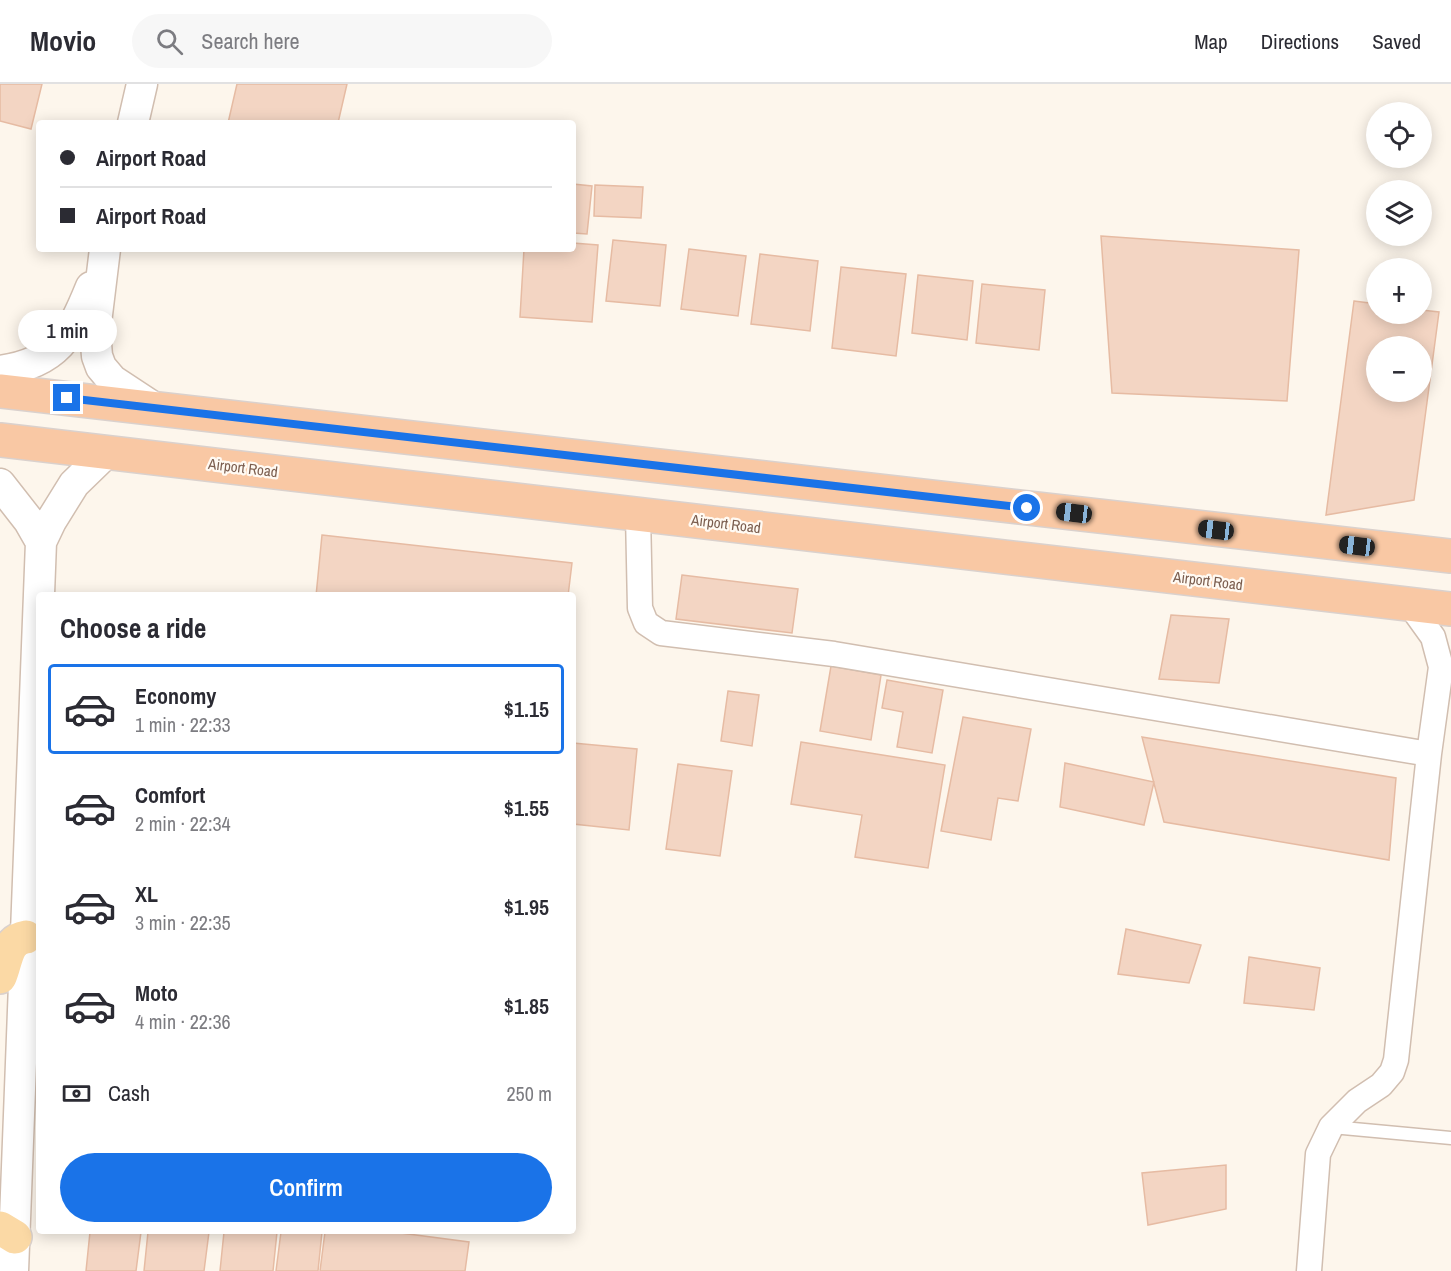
<!DOCTYPE html>
<html lang="en">
<head>
<meta charset="utf-8">
<style>
	:root { --surface:#fff; --page:#f7f7f7; --text:#2b2b33; --muted:#7c7c81; --line:#e1e1e2; --accent:#1a73e8 }
	body { margin:0; font-family:"Archivo Narrow",sans-serif; background:var(--page); color:var(--text); height:100vh; display:flex; flex-direction:column; font-size:22px; white-space:nowrap }
	* { box-sizing:border-box; margin:0 }
	p { font-size:20px; color:var(--muted) }
	.icon { flex:none; width:33px; height:33px; fill:none; stroke:currentColor; stroke-width:2; stroke-linecap:round; stroke-linejoin:round }
	.map { position:relative; flex:1; overflow:hidden }
	.side { position:absolute; left:36px; top:508px; width:540px; height:642px; display:flex; flex-direction:column; background:var(--surface); border-radius:6px; box-shadow:0 3px 15px #0003 }
	.side>* { flex:none }
	.banner { position:absolute; left:36px; top:36px; width:540px; height:132px; border-radius:6px; box-shadow:0 3px 15px #0003; display:grid; align-content:center; height:132px; padding:0 24px; background:var(--surface) }
	.controls { position:absolute; left:1366px; top:18px; display:grid; gap:12px }
	.controls a { display:grid; place-items:center; width:66px; height:66px; border-radius:50%; background:var(--surface); box-shadow:0 3px 15px #0003; font-size:30px }
	.end { position:absolute; width:27px; height:27px; margin:-14px; border:8px solid #1a73e8; background:#fff; box-shadow:0 0 0 3px #fff }
	.from { border-radius:50% }
	.bubble { position:absolute; height:42px; border-radius:21px; background:var(--surface); box-shadow:0 3px 15px #0003; font-size:20px; font-weight:600; line-height:42px; text-align:center }
	.car { position:absolute; width:18px; height:36px; margin:-18px -9px; border-radius:8px; box-shadow:0 0 4px 2px #0007; background:linear-gradient(#222 24%,#8ab4d8 0 40%,#222 0 76%,#8ab4d8 0 86%,#222 0) }
	.banner b { display:flex; align-items:center; gap:21px; height:57px; font-size:22px }
	.banner b+b { border-top:2px solid var(--line) }
	.banner i { width:15px; height:15px; background:var(--text) }
	ul { padding:0; list-style:none }
	li { display:flex; align-items:center; gap:18px; height:90px; margin:0 12px 9px; padding:0 12px; border:3px solid transparent; border-radius:6px }
	li div { flex:1 }
	li b { display:block; font-size:22px }
	li em { font-style:normal; font-weight:600 }
	li.current { border-color:var(--accent) }
	li>.icon { width:54px; height:54px; stroke-width:1.5 }
	h2 { padding:0 24px; font-size:27px; line-height:72px }
	.pay { display:flex; align-items:center; gap:15px; height:66px; padding:0 24px; font-size:22px }
	.pay p { margin-inline-start:auto }
	.cta { display:flex; gap:12px; margin-top:auto; padding:12px 24px }
	.cta a { flex:1; height:69px; border-radius:36px; background:var(--accent); color:#fff; font-size:24px; font-weight:600; line-height:69px; text-align:center }
	header { display:flex; align-items:center; gap:36px; box-sizing:border-box; height:84px; padding:0 30px; background:var(--surface); border-bottom:2px solid var(--line) }
	header strong { font-size:28px }
	nav { display:flex; gap:33px; margin-inline-start:auto; font-size:21px }
	.search { width:420px; height:54px; background:var(--page); display:flex; align-items:center; gap:15px; box-sizing:border-box; padding:0 21px; border-radius:33px; color:var(--muted); font-size:22px }
	.map>svg:first-child { display:block }
	.building { fill:#f3d5c3; stroke:#e6bba3; stroke-width:1.5; fill-rule:evenodd }
	.lines { fill:none; stroke-linecap:round; stroke-linejoin:round }
	.service-casing { stroke:#d1beb0; stroke-width:15 }
	.minor-casing { stroke:#d1beb0; stroke-width:27 }
	.tertiary-casing { stroke:#d1beb0; stroke-width:33 }
	.primary-casing { stroke:#dad1cd; stroke-width:36 }
	.trunk-casing { stroke:#dad1cd; stroke-width:36 }
	.service { stroke:#fff; stroke-width:12 }
	.minor { stroke:#fff; stroke-width:24 }
	.tertiary { stroke:#fff; stroke-width:30 }
	.primary { stroke:#fbd9a5; stroke-width:33 }
	.trunk { stroke:#f9c8a4; stroke-width:33 }
	.route { stroke:#1a73e8; stroke-width:8 }
	.labels { text-anchor:middle; stroke-width:4.5; stroke-linejoin:round; paint-order:stroke }
	.street-label { font-size:15px; fill:#7a5c4d; stroke:#fffaf3 }
</style>
</head>
<body>
<header>
<strong>Movio</strong>
<div class="search"><svg class="icon" aria-label="search" viewBox="0 0 24 24"><circle cx="10" cy="10" r="6"/><path d="M15 15l6 6"/></svg>Search here</div>
<nav><a>Map</a><a>Directions</a><a>Saved</a></nav>
</header>
<div class="map">
<svg width="1451" height="1187" viewBox="0 0 1451 1187">
	<rect width="100%" height="100%" fill="#fdf6ec"/>
	<path class="building" d="M0,0H42L31,45L0,37Z
		M237,0H347L338,39H228Z
		M573,100L592,102L587,150L573,149Z
		M595,101L643,103L641,134L594,132Z
		M1101,152L1299,166L1287,317L1112,309Z
		M613,156L666,161L660,222L606,217Z
		M573,159L598,161L592,238L520,233L524,165H573Z
		M689,165L746,172L738,232L681,225Z
		M760,170L818,177L810,247L751,240Z
		M841,183L906,190L896,272L832,264Z
		M918,191L973,197L967,256L912,249Z
		M982,200L1045,206L1039,266L976,259Z
		M1354,217L1377,220V230H1422V226L1439,228L1414,416L1326,431ZM1377,262H1422V308H1377Z
		M322,451L572,479L568,512H316Z
		M682,491L798,505L792,549L676,535Z
		M1171,531L1229,535L1219,599L1159,595Z
		M831,582L881,591L871,656L820,647Z
		M887,596L943,606L932,669L897,663L903,628L882,624Z
		M728,607L759,611L752,662L721,657Z
		M963,633L1031,645L1018,717L998,714L991,756L941,747Z
		M1142,653L1396,694L1389,776L1164,738Z
		M801,658L945,681L928,784L855,773L862,731L791,720Z
		M573,659L637,665L629,746L573,740Z
		M1065,679L1154,698L1144,741L1060,723Z
		M678,680L732,687L720,772L666,765Z
		M1126,845L1201,861L1189,899L1118,890Z
		M1249,873L1320,884L1314,926L1244,919Z
		M1226,1081V1125L1148,1141L1142,1089Z
		M90,1148H141L136,1187H86Z
		M148,1148H209L204,1187H144Z
		M224,1148H277L273,1187H220Z
		M281,1148H322L318,1187H276Z
		M325,1148H393L469,1158L465,1187H320Z"/>
	<g class="lines">
		<g class="service-casing">
			<path id="service" d="M1332,1043L1451,1054"/>
		</g>
		<g class="minor-casing">
			<path id="minor" d="M638,430L640,524L646,539L661,549L834,570L1429,670
				M1309,1187L1318,1070L1331,1043L1357,1017L1381,1001L1392,988L1396,976L1429,670L1441,583L1433,553L1410,521"/>
		</g>
		<g class="tertiary-casing">
			<path id="tertiary" d="M133,39L142,0
				M105,165L95,247L97,272L101,283L112,296L156,325
				M0,287C57,279 71,252 91,203
				M0,400L29,437L41,458
				M13,1187L41,458L51,437L74,400L107,368"/>
		</g>
		<g class="primary-casing">
			<path id="primary" d="M0,893C7,877 6,856 26,853
				M0,1144L15,1153"/>
		</g>
		<g class="trunk-casing">
			<path id="trunk" d="M0,307L1451,472
				M0,356L1451,525"/>
		</g>
		<use href="#service" class="service"/>
		<use href="#minor" class="minor"/>
		<use href="#tertiary" class="tertiary"/>
		<use href="#primary" class="primary"/>
		<use href="#trunk" class="trunk"/>
	</g>
	<g class="lines">
		<path class="route" d="M67,314L1027,424"/>
	</g>
	<g class="labels">
		<g class="street-label">
			<text transform="translate(243 384) rotate(7)" y="5">Airport Road</text>
			<text transform="translate(726 440) rotate(7)" y="5">Airport Road</text>
			<text transform="translate(1208 497) rotate(7)" y="5">Airport Road</text>
		</g>
	</g>
</svg>
<div class="controls">
<a><svg class="icon" aria-label="locate" viewBox="0 0 24 24"><circle cx="12" cy="12" r="6"/><path d="M12 2v4M12 18v4M2 12h4M18 12h4"/></svg></a>
<a><svg class="icon" aria-label="layers" viewBox="0 0 24 24"><path d="M12 4l9 5-9 5-9-5zM3 14l9 5 9-5"/></svg></a>
<a>+</a>
<a>−</a>
</div>
<i class="end from" style="left:1027px;top:424px"></i>
<i class="end" style="left:67px;top:314px"></i>
<div class="bubble" style="left:18px;top:226px;width:99px">1 min</div>
<i class="car" style="left:1074px;top:429px;rotate:277deg"></i>
<i class="car" style="left:1216px;top:446px;rotate:277deg"></i>
<i class="car" style="left:1357px;top:462px;rotate:277deg"></i>
<div class="banner">
<b><i class="from"></i>Airport Road</b>
<b><i></i>Airport Road</b>
</div>
<section class="side">
<h2>Choose a ride</h2>
<ul>
<li class="current"><svg class="icon" aria-label="car" viewBox="0 0 24 24"><path d="M5 17H2v-5l4-1 3-4h7l3 4 3 1v5h-3M9 17h6M6 11h13"/><circle cx="7" cy="17" r="2"/><circle cx="17" cy="17" r="2"/></svg><div><b>Economy</b><p>1 min · 22:33</p></div><em>$1.15</em></li>
<li><svg class="icon" aria-label="car" viewBox="0 0 24 24"><path d="M5 17H2v-5l4-1 3-4h7l3 4 3 1v5h-3M9 17h6M6 11h13"/><circle cx="7" cy="17" r="2"/><circle cx="17" cy="17" r="2"/></svg><div><b>Comfort</b><p>2 min · 22:34</p></div><em>$1.55</em></li>
<li><svg class="icon" aria-label="car" viewBox="0 0 24 24"><path d="M5 17H2v-5l4-1 3-4h7l3 4 3 1v5h-3M9 17h6M6 11h13"/><circle cx="7" cy="17" r="2"/><circle cx="17" cy="17" r="2"/></svg><div><b>XL</b><p>3 min · 22:35</p></div><em>$1.95</em></li>
<li><svg class="icon" aria-label="car" viewBox="0 0 24 24"><path d="M5 17H2v-5l4-1 3-4h7l3 4 3 1v5h-3M9 17h6M6 11h13"/><circle cx="7" cy="17" r="2"/><circle cx="17" cy="17" r="2"/></svg><div><b>Moto</b><p>4 min · 22:36</p></div><em>$1.85</em></li>
</ul>
<div class="pay"><svg class="icon" aria-label="cash" viewBox="0 0 24 24"><path d="M3 7h18v10H3z"/><circle cx="12" cy="12" r="2"/></svg>Cash<p>250 m</p></div>
<div class="cta"><a>Confirm</a></div>
</section>
</div>
</body>
</html>
